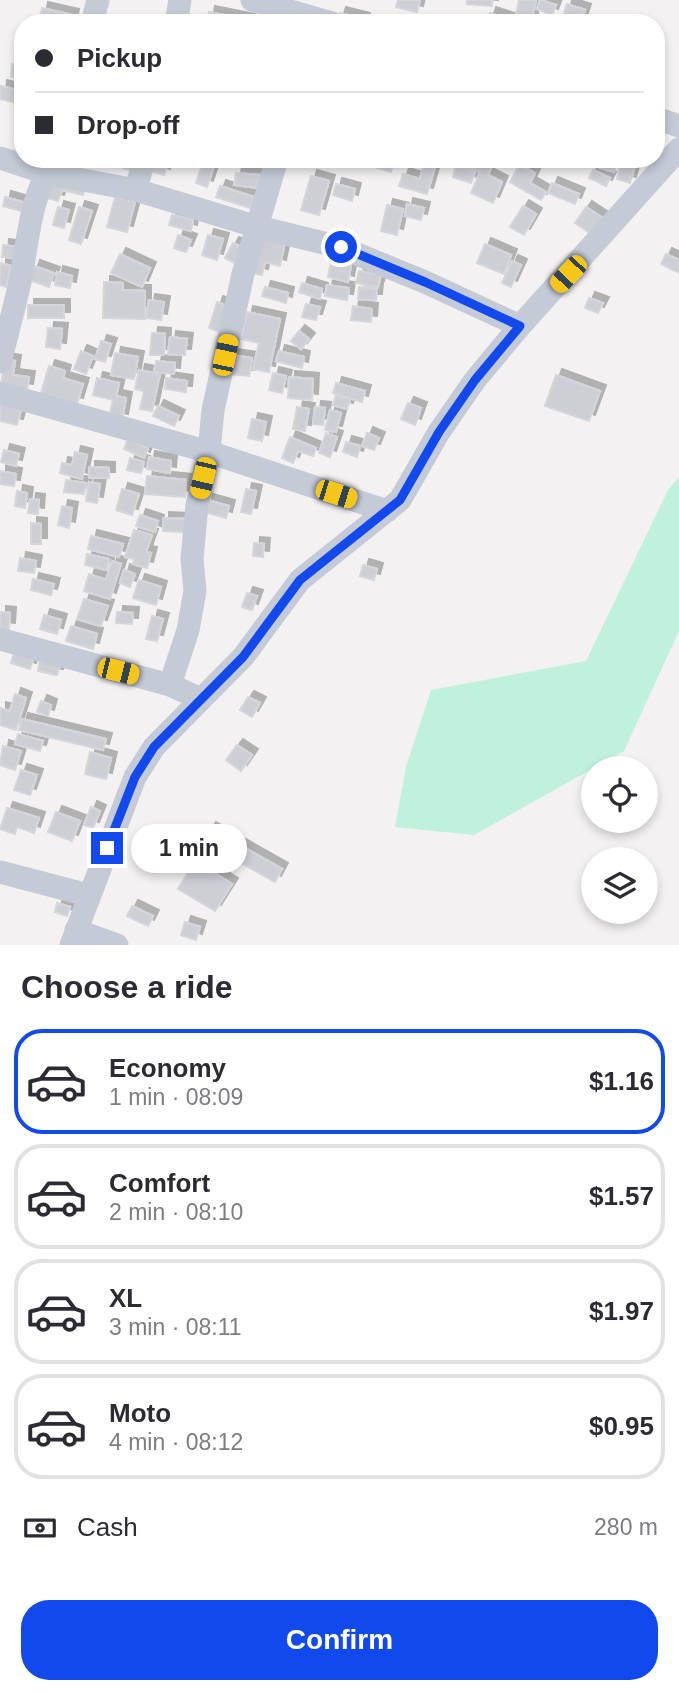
<!DOCTYPE html>
<html lang="en">
<head>
<meta charset="utf-8">
<style>
	:root { --surface:#fff; --page:#f2f2f3; --text:#2b2b33; --muted:#7c7c81; --line:#e1e1e2; --accent:#1249ec }
	body { margin:0; font-family:Helvetica,sans-serif; background:var(--page); color:var(--text); height:100vh; display:flex; flex-direction:column; font-size:26px; white-space:nowrap }
	* { box-sizing:border-box; margin:0 }
	p { font-size:23px; color:var(--muted) }
	.icon { flex:none; width:38px; height:38px; fill:none; stroke:currentColor; stroke-width:2; stroke-linecap:round; stroke-linejoin:round }
	.map { position:relative; height:945px; overflow:hidden }
	.details { display:flex; flex-direction:column; background:var(--surface); flex:1 }
	.details>* { flex:none }
	.hud { position:absolute; left:14px; top:14px; width:651px; height:154px; border-radius:28px; box-shadow:0 4px 10px #0003; display:grid; align-content:center; height:154px; padding:0 21px; background:var(--surface) }
	.fabs { position:absolute; left:581px; top:756px; display:grid; gap:14px }
	.fabs a { display:grid; place-items:center; width:77px; height:77px; border-radius:50%; background:var(--surface); box-shadow:0 4px 10px #0003; font-size:35px }
	.end { position:absolute; width:32px; height:32px; margin:-16px; border:9px solid #1249ec; background:#fff; box-shadow:0 0 0 4px #fff }
	.from { border-radius:50% }
	.bubble { position:absolute; height:49px; border-radius:24px; background:var(--surface); box-shadow:0 4px 10px #0003; font-size:23px; font-weight:700; line-height:49px; text-align:center }
	.car { position:absolute; width:21px; height:42px; margin:-21px -10px; border-radius:9px; box-shadow:0 0 5px 2px #0007; background:linear-gradient(#f5c518 24%,#345 0 40%,#f5c518 0 76%,#345 0 86%,#f5c518 0) }
	.hud b { display:flex; align-items:center; gap:24px; height:66px; font-size:26px }
	.hud b+b { border-top:2px solid var(--line) }
	.hud i { width:18px; height:18px; background:var(--text) }
	ul { padding:0; list-style:none }
	li { display:flex; align-items:center; gap:21px; height:105px; margin:0 14px 10px; padding:0 7px; border:4px solid var(--line); border-radius:28px }
	li div { flex:1 }
	li b { display:block; font-size:26px }
	li em { font-style:normal; font-weight:700 }
	li.selected { border-color:var(--accent) }
	li>.icon { width:63px; height:63px; stroke-width:1.5 }
	h2 { padding:0 21px; font-size:32px; line-height:84px }
	.pay { display:flex; align-items:center; gap:18px; height:77px; padding:0 21px; font-size:26px }
	.pay p { margin-inline-start:auto }
	.action { display:flex; gap:14px; margin-top:auto; padding:14px 21px }
	.action a { flex:1; height:80px; border-radius:28px; background:var(--accent); color:#fff; font-size:28px; font-weight:700; line-height:80px; text-align:center }
	.map>svg:first-child { display:block }
	.green { fill:#bff1dc }
	.building { fill:#cdcfd5; stroke:#d5d5dc; stroke-width:2; filter:url(#shadow) }
	.lines { fill:none; stroke-linecap:round; stroke-linejoin:round }
	.street { stroke:#c4cad6; stroke-width:23 }
	.route { stroke:#1249ec; stroke-width:9 }
</style>
</head>
<body>
<div class="map">
<svg width="679" height="945" viewBox="0 0 679 945">
	<defs>
		<filter id="shadow"><feDropShadow dx="6" dy="-6" stdDeviation="0" flood-color="#0004"/></filter>
	</defs>
	<rect width="100%" height="100%" fill="#f3f1f1"/>
	<path class="green" d="M679,477V631L624,751L474,835L395,827L406,767L431,690L586,661L668,490Z"/>
	<path class="building" d="M398,0H420L417,12L396,7Z
		M467,0H492V6L467,4Z
		M519,0H536L531,23L515,21Z
		M540,0L556,5L552,15L537,9Z
		M567,4L585,10L581,22L563,16Z
		M42,8L73,15L71,23H39Z
		M209,12L249,20L248,23H207Z
		M340,13L364,19L363,23H337Z
		M490,13L511,20L510,23H487Z
		M12,64L23,66V79L11,77Z
		M1,86L20,91L17,103L0,99Z
		M109,159H140L136,172L108,163Z
		M151,159H169L164,175L148,170Z
		M359,159H387L394,161L391,172L358,162Z
		M458,159H484L493,163L488,175L502,182L493,203L471,193L480,172L457,162Z
		M601,159H618L614,172L598,167Z
		M622,159L636,162L630,183L617,179Z
		M203,162L214,166L207,187L196,183Z
		M424,164L435,167L427,194L399,186L403,174L420,179Z
		M519,165L535,173L530,183L546,192L541,200L510,182Z
		M456,166L475,172L471,183L453,177Z
		M593,170L610,178L606,186L589,178Z
		M236,173L260,175L258,188L234,185Z
		M311,176L329,181L319,215L301,210Z
		M54,178L85,187L83,195L62,190L58,201L48,198Z
		M552,183L579,194L575,204L548,193Z
		M336,184L355,189L352,201L333,195Z
		M220,186L254,197L250,208L216,197Z
		M5,197L26,203L24,212L3,206Z
		M115,197L135,202L127,232L107,227Z
		M407,204L424,208L421,220L405,216Z
		M387,205L403,209L397,235L381,231Z
		M523,206L536,214L524,235L510,227Z
		M58,207L69,210L64,228L53,225Z
		M79,207L92,211L81,244L69,240Z
		M586,207L604,219L593,235L575,223Z
		M172,215L193,220L191,231L169,225Z
		M178,235L191,240L186,252L174,248Z
		M208,235L223,239L217,260L202,255Z
		M262,237L285,242L280,266L265,262L262,275L253,273Z
		M233,243L244,248L236,264L225,258Z
		M485,244L511,255L504,274L477,263Z
		M3,245L19,247L17,259L2,257Z
		M120,254L150,268L142,287L111,273Z
		M666,254L679,260V273L661,264Z
		M332,256L352,260L348,282L328,277Z
		M512,261L521,265L511,287L502,283Z
		M0,263L11,266L6,287L0,285Z
		M34,266L54,273L49,287L29,280Z
		M359,271L381,275L378,287L356,283Z
		M57,272L72,276L70,288L55,285Z
		M104,282L123,283V290L145,291V319L103,318Z
		M302,283L322,289L320,299L299,292Z
		M327,285L349,288L347,300L325,296Z
		M265,287L288,293L286,303L262,296Z
		M359,287L377,289L376,300L358,299Z
		M589,298L603,303L598,313L585,308Z
		M149,300L164,302L161,320L146,318Z
		M217,302L228,306L219,332L209,328Z
		M306,304L320,307L316,320L302,317Z
		M28,305H64V318H28Z
		M353,306L372,309L371,322L351,320Z
		M247,312L280,319L269,372L253,369L259,343L241,339Z
		M48,328L62,329L60,349L46,347Z
		M299,331L309,339L301,349L291,341Z
		M152,333L165,334L164,355H150Z
		M170,337L187,339L185,355L168,354Z
		M101,341L111,344L105,362L95,359Z
		M81,351L93,356L86,374L74,369Z
		M279,351L304,357L302,368L276,361Z
		M115,353L138,357L134,379L111,375Z
		M232,355L252,358L249,376L230,374Z
		M4,359L15,361L13,375L29,377L27,390L1,387Z
		M156,361L175,363L174,374L154,372Z
		M49,366L65,371L63,378L83,384L77,404L41,393Z
		M139,370L160,374L152,411L140,409L144,391L135,389Z
		M273,373L286,376L282,393L269,390Z
		M556,375L600,391L589,421L545,406Z
		M289,377L313,379L312,400L288,398Z
		M97,378L119,383L116,396L126,398L122,420L109,417L113,400L93,395Z
		M166,378L187,381L186,392L165,389Z
		M336,383L365,391L362,402L333,393Z
		M336,395L350,400L347,409L333,405Z
		M408,403L421,408L415,425L401,419Z
		M0,404L21,410L17,425L0,421Z
		M158,406L179,416L174,426L153,416Z
		M297,407L309,409L305,431L293,429Z
		M315,407L325,408L323,425L313,424Z
		M330,410L341,413L336,432L325,430Z
		M252,419L266,422L262,441L248,438Z
		M326,433L337,437L330,457L319,453Z
		M367,433L379,438L374,450L362,446Z
		M290,437L316,448L313,456L298,451L293,463L282,458Z
		M128,439L148,448L144,458L124,449Z
		M346,442L360,446L357,457L343,452Z
		M4,450L19,454L16,466L1,462Z
		M75,452L87,455L82,479L60,473L62,463L72,465Z
		M149,457L171,461L170,473L147,469Z
		M130,458L144,462L141,473L127,470Z
		M89,467L109,468V478H89Z
		M0,471L16,474L14,486L0,484Z
		M147,476L186,480L185,497L145,494Z
		M66,480L86,483L84,494L64,492Z
		M89,482L100,484L97,503L86,501Z
		M122,489L139,494L132,515L116,510Z
		M246,489L256,491L251,514L241,512Z
		M17,491L27,493L25,508L15,506Z
		M30,499L39,500L38,514L28,513Z
		M207,500L229,506L226,518L204,512Z
		M62,506L72,508L69,528L58,525Z
		M140,515L158,521L155,532L136,526Z
		M163,518L185,519L184,532L163,531Z
		M31,523L41,524V544H31Z
		M134,530L152,535L146,552L151,553L147,568L133,564L134,559L125,557Z
		M91,536L123,544L119,557L88,549Z
		M254,543L264,544L263,557L253,556Z
		M87,554L109,559L107,570L85,565Z
		M20,558L36,561L34,573L18,571Z
		M112,561L121,564L110,599L84,591L89,574L106,580Z
		M363,565L377,569L374,580L360,576Z
		M124,570L135,574L130,587L120,583Z
		M33,579L54,584L51,595L31,590Z
		M139,580L161,587L156,605L133,598Z
		M247,593L257,596L252,610L242,607Z
		M84,599L108,606L101,626L77,619Z
		M0,612L10,613L9,629L0,628Z
		M117,612L133,613L132,624L116,623Z
		M44,615L61,620L57,634L40,629Z
		M152,616L163,619L157,641L146,639Z
		M71,626L97,634L93,649L66,641Z
		M14,653L33,659L30,669L11,663Z
		M40,660L60,664L57,675L38,671Z
		M15,694L26,698L16,730L0,725V708L10,711Z
		M248,697L260,703L252,717L240,710Z
		M41,701L51,705L48,716L37,712Z
		M22,719L106,739L103,750L19,730Z
		M18,734L43,741L40,751L15,744Z
		M237,745L252,755L241,771L226,760Z
		M3,746L21,751L15,770L0,765Z
		M90,752L111,758L106,779L85,774Z
		M21,770L37,775L30,795L14,790Z
		M91,807L100,811L93,828L84,825Z
		M7,808L39,818L34,833L17,827L15,834L0,829Z
		M56,812L80,821L72,841L48,832Z
		M210,828L282,869L275,882L202,841Z
		M195,861L232,884L215,911L178,889Z
		M57,903L70,907L67,916L55,912Z
		M132,906L153,916L148,926L127,916Z
		M185,922L200,927L196,940L181,935Z"/>
	<g class="lines">
		<path class="street" d="M252,0L332,23
			M92,23L98,0
			M176,23L180,0
			M656,118L679,126
			M0,158L46,173L136,190L258,227L340,247L425,282L520,326
			M136,190L144,159
			M0,362C7,335 14,309 20,282C28,243 30,194 54,162
			M0,393L209,452L387,511
			M0,639L170,685L201,699
			M170,685L188,630L195,591L192,559L197,505L209,452L213,410L243,274L277,159
			M0,872L88,895
			M76,930L117,945
			M71,945L135,777L154,747L243,657L300,580L400,500L439,432L475,380L520,326L679,149"/>
	</g>
	<g class="lines">
		<path class="route" d="M107,848L135,777L154,747L243,657L300,580L400,500L439,432L475,380L520,326L425,282L341,247"/>
	</g>
</svg>
<div class="fabs">
<a><svg class="icon" aria-label="locate" viewBox="0 0 24 24"><circle cx="12" cy="12" r="6"/><path d="M12 2v4M12 18v4M2 12h4M18 12h4"/></svg></a>
<a><svg class="icon" aria-label="layers" viewBox="0 0 24 24"><path d="M12 4l9 5-9 5-9-5zM3 14l9 5 9-5"/></svg></a>
</div>
<i class="end from" style="left:341px;top:247px"></i>
<i class="end" style="left:107px;top:848px"></i>
<div class="bubble" style="left:131px;top:824px;width:116px">1 min</div>
<i class="car" style="left:568px;top:274px;rotate:223deg"></i>
<i class="car" style="left:225px;top:355px;rotate:12deg"></i>
<i class="car" style="left:203px;top:478px;rotate:193deg"></i>
<i class="car" style="left:336px;top:494px;rotate:108deg"></i>
<i class="car" style="left:118px;top:671px;rotate:104deg"></i>
<div class="hud">
<b><i class="from"></i>Pickup</b>
<b><i></i>Drop-off</b>
</div>
</div>
<section class="details">
<h2>Choose a ride</h2>
<ul>
<li class="selected"><svg class="icon" aria-label="car" viewBox="0 0 24 24"><path d="M5 17H2v-5l4-1 3-4h7l3 4 3 1v5h-3M9 17h6M6 11h13"/><circle cx="7" cy="17" r="2"/><circle cx="17" cy="17" r="2"/></svg><div><b>Economy</b><p>1 min · 08:09</p></div><em>$1.16</em></li>
<li><svg class="icon" aria-label="car" viewBox="0 0 24 24"><path d="M5 17H2v-5l4-1 3-4h7l3 4 3 1v5h-3M9 17h6M6 11h13"/><circle cx="7" cy="17" r="2"/><circle cx="17" cy="17" r="2"/></svg><div><b>Comfort</b><p>2 min · 08:10</p></div><em>$1.57</em></li>
<li><svg class="icon" aria-label="car" viewBox="0 0 24 24"><path d="M5 17H2v-5l4-1 3-4h7l3 4 3 1v5h-3M9 17h6M6 11h13"/><circle cx="7" cy="17" r="2"/><circle cx="17" cy="17" r="2"/></svg><div><b>XL</b><p>3 min · 08:11</p></div><em>$1.97</em></li>
<li><svg class="icon" aria-label="car" viewBox="0 0 24 24"><path d="M5 17H2v-5l4-1 3-4h7l3 4 3 1v5h-3M9 17h6M6 11h13"/><circle cx="7" cy="17" r="2"/><circle cx="17" cy="17" r="2"/></svg><div><b>Moto</b><p>4 min · 08:12</p></div><em>$0.95</em></li>
</ul>
<div class="pay"><svg class="icon" aria-label="cash" viewBox="0 0 24 24"><path d="M3 7h18v10H3z"/><circle cx="12" cy="12" r="2"/></svg>Cash<p>280 m</p></div>
<div class="action"><a>Confirm</a></div>
</section>
</body>
</html>
